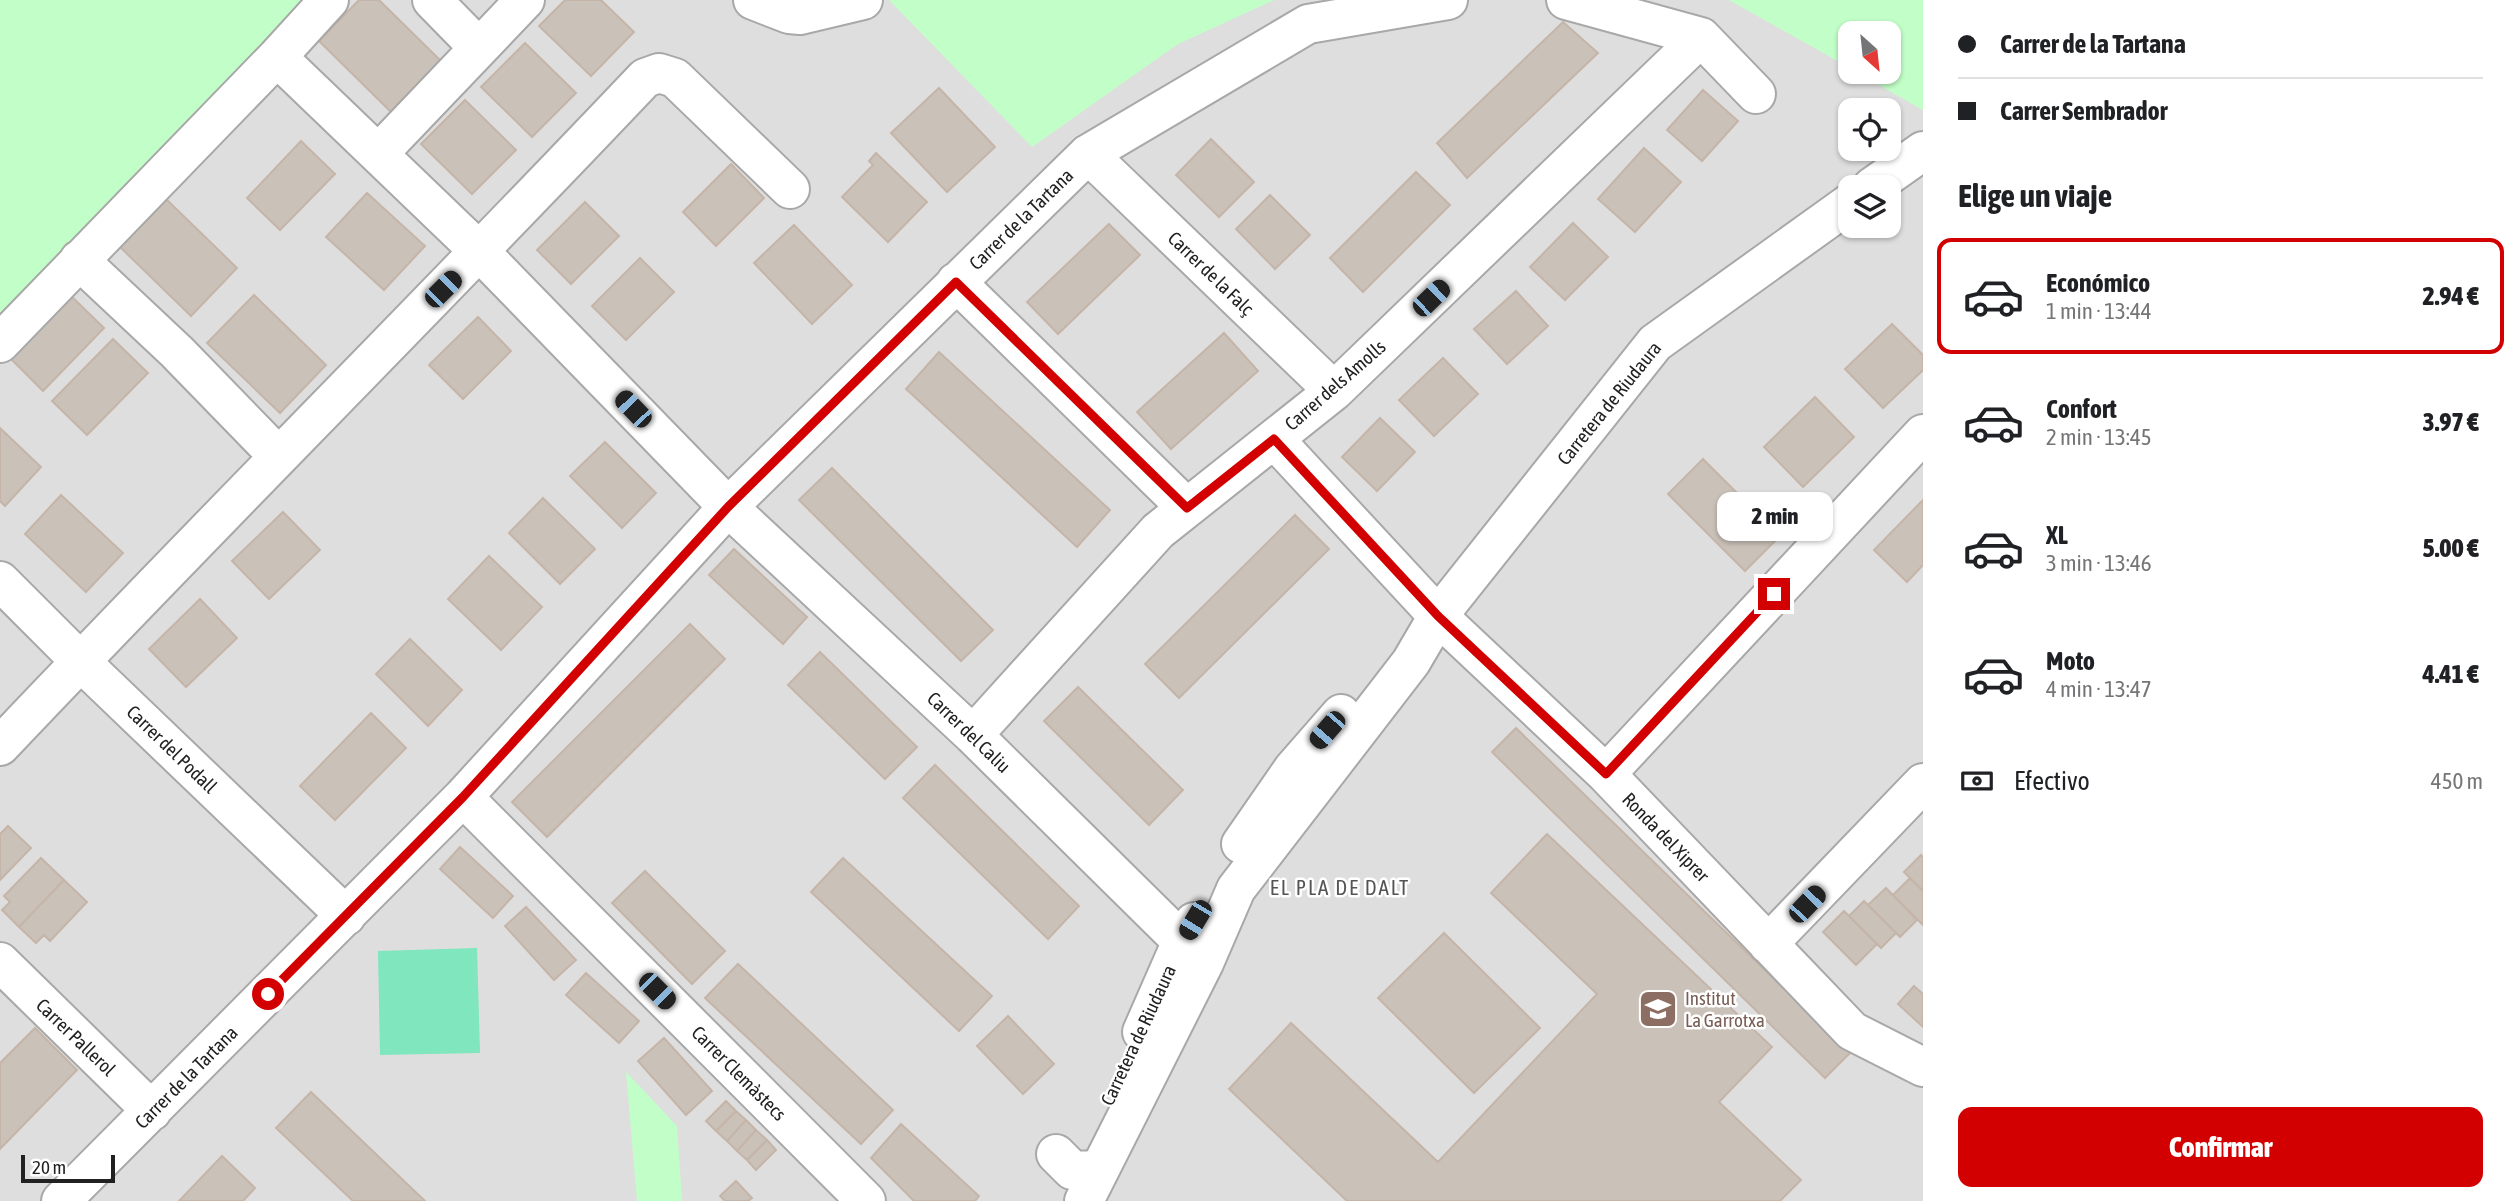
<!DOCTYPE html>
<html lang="es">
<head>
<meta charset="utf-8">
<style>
	:root { --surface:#fff; --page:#f6f6f6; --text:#202124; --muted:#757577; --line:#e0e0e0; --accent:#d20000 }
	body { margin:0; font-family:"Asap Condensed",sans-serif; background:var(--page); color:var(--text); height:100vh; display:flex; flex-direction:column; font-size:26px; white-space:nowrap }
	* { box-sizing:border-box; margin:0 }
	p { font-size:23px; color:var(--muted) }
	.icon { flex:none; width:38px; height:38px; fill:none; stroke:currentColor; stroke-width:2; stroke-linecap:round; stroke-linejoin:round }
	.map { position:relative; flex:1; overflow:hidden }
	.drawer { display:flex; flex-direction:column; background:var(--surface); width:595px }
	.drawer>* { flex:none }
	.banner { display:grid; align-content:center; height:154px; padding:0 35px; background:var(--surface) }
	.needle { width:46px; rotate:153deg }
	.controls { position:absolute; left:1838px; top:21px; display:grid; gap:14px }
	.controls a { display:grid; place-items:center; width:63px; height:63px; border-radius:14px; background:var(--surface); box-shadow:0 2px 5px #0004; font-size:35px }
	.scale { position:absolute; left:21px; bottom:18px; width:94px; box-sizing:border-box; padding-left:7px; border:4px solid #212121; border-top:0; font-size:19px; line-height:24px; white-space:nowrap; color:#212121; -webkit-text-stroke:5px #fff; paint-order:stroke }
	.end { position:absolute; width:32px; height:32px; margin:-16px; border:9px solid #d20000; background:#fff; box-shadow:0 0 0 4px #fff }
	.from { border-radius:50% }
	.bubble { position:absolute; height:49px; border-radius:14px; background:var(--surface); box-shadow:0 2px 5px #0004; font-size:23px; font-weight:800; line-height:49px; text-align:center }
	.car { position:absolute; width:21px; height:42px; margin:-21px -10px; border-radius:9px; box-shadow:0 0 5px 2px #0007; background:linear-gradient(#222 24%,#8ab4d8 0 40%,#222 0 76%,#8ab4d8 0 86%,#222 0) }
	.banner b { display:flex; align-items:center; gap:24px; height:66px; font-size:26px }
	.banner b+b { border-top:2px solid var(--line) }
	.banner i { width:18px; height:18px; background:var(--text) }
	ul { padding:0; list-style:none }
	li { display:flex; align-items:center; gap:21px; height:116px; margin:0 14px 10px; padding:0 21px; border:4px solid transparent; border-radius:14px }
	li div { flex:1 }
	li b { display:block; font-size:26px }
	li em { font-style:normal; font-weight:800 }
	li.selected { border-color:var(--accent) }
	li>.icon { width:63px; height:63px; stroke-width:1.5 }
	h2 { padding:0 35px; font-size:32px; line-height:84px }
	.pay { display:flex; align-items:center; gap:18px; height:77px; padding:0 35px; font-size:26px }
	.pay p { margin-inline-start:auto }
	.action { display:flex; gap:14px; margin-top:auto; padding:14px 35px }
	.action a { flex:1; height:80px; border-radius:14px; background:var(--accent); color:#fff; font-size:28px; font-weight:800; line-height:80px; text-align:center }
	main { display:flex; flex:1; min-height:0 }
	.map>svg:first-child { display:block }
	.residential { fill:#dfdede; fill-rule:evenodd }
	.park { fill:#c2fec7 }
	.pitch { fill:#7fe6be }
	.building { fill:#cac1b9; stroke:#c5b5a8; stroke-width:2 }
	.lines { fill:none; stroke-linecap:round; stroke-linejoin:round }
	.minor-casing { stroke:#a8a8a8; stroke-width:42 }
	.minor { stroke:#fff; stroke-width:38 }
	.route { stroke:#d20000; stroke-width:9 }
	.labels { text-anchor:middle; stroke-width:5; stroke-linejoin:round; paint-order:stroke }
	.street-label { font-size:19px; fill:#212121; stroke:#fff }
	.education-label { font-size:19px; fill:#785e54; stroke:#fff; text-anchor:start }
	.neighbourhood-label { font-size:21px; letter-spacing:2px; fill:#545454; stroke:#fff }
</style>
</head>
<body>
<main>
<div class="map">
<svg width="1923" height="1201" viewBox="0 0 1923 1201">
	<rect width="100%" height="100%" fill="#f2eee7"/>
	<path class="residential" d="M290,0H1767L1923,34V1201H0V269ZM1850,33H1888V72H1850ZM1850,110H1888V149H1850ZM1850,187H1888V226H1850Z"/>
	<path class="park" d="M0,0H308L0,319Z
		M889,0H1274L1178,44L1032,147Z
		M1729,0H1923V110L1856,72H1888V33H1850V68Z
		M626,1072L677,1126L682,1201H637Z"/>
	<path class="pitch" d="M477,948L480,1053L380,1055L378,951Z"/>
	<path class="building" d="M359,0H379L441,61L391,112L319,41Z
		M565,0H601L634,32L591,76L539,26Z
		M1563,22L1598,53L1467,178L1437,143Z
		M525,43L576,93L532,137L481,87Z
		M939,88L995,147L947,192L891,133Z
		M1703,90L1738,121L1702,161L1667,130Z
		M465,100L516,150L472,194L421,144Z
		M1211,139L1254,182L1219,217L1176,175Z
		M301,141L335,174L280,230L247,198Z
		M1644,148L1681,182L1635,232L1598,199Z
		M876,153L927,202L888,242L842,197L873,165L869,161Z
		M731,164L764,198L716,246L683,212Z
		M1416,172L1450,205L1363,292L1330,258Z
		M367,193L425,246L384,290L326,237Z
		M1270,195L1310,235L1275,269L1236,229Z
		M165,198L237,268L191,316L119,246Z
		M585,202L619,236L571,284L537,250Z
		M1573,223L1608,257L1565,300L1530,267Z
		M1109,224L1140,255L1058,334L1027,302Z
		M794,225L852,285L812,324L754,263Z
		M640,258L674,292L626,340L592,306Z
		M1516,291L1548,326L1507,364L1474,329Z
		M69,294L104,328L43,391L8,356Z
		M254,295L326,365L280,413L207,343Z
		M478,317L511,351L463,399L429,365Z
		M1892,324L1923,355V370L1883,408L1845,369Z
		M1224,333L1258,371L1171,449L1137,412Z
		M113,339L148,373L87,435L52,401Z
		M939,352L1110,510L1077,547L906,389Z
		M1443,358L1478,394L1434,436L1399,400Z
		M1815,397L1854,437L1803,487L1764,447Z
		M1380,418L1415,452L1377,491L1342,457Z
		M0,428L41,467L5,506L0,501Z
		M605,442L656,493L622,528L570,476Z
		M1703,459L1780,536L1745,571L1668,494Z
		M832,468L993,630L961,661L799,500Z
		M61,495L123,553L86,592L25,534Z
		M543,498L595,549L560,584L509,533Z
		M1923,500V565L1907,582L1874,550Z
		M283,512L320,550L269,599L232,561Z
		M1295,515L1329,549L1179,698L1145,664Z
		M734,549L807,617L783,644L709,575Z
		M489,556L542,607L501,650L448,599Z
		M200,599L237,638L186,687L149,649Z
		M690,624L725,659L547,837L512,802Z
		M410,639L462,690L428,726L376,674Z
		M820,652L917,747L885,779L788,685Z
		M1078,687L1183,790L1149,825L1044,721Z
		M371,713L406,748L335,820L300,786Z
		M1516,728L1850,1053L1825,1078L1492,752Z
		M935,765L1079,906L1048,939L903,798Z
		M8,826L31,848L0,880V834Z
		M1547,834L1772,1047L1719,1102L1801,1180L1780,1201H1347L1229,1089L1291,1023L1438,1162L1597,994L1491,893Z
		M460,847L513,896L493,918L440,869Z
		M1921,855L1923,857V891L1904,872Z
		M41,858L64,880L19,927L2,910L10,902L4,896Z
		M843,858L992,996L959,1031L811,892Z
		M645,871L725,951L692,984L612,903Z
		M1910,878L1923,891V925L1893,895Z
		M64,880L87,902L50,941L44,935L36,943L19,927Z
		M1886,888L1917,920L1900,937L1868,905Z
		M1864,901L1896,933L1881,948L1849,916Z
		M526,907L576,960L554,980L505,926Z
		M1844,911L1877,944L1856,965L1823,932Z
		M1444,933L1540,1028L1474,1093L1378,998Z
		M738,964L893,1110L861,1144L705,998Z
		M586,973L639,1021L619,1043L566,995Z
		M1914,986L1923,994V1027L1898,1004Z
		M1008,1016L1054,1064L1023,1094L977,1046Z
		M35,1028L77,1070L0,1149V1063Z
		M664,1038L712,1091L686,1115L638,1061Z
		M311,1092L425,1201H353L276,1128Z
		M726,1101L736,1111L716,1131L706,1121Z
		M736,1111L746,1120L727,1141L716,1131Z
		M746,1120L756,1130L737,1151L727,1141Z
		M901,1124L979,1196L975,1201H914L871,1158Z
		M756,1130L767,1140L747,1160L737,1151Z
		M767,1140L776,1150L756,1170L747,1160Z
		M222,1156L255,1188L243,1201H179Z
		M736,1181L752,1198L748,1201H725L720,1196Z"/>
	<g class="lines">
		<g class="minor-casing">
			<path id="minor" d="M432,0L478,47
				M753,0L789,14L800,15L863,0
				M1566,0L1701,37
				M1701,37L1756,94
				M277,57L329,0
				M378,154L525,0
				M1088,154L1334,391
				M1872,187L1923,151
				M79,260L177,352L278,456
				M956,282L1187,508
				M0,343L277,57L480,252L728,507L973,735L1204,963
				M1274,439L1438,616L1606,774L1852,1031L1923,1067
				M0,581L80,661L346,916
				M973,735L1158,531L1334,391L1701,37
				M0,746C213,521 432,303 645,78L659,73L675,78L790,189
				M1606,774L1923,434
				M463,797L866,1201
				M1241,844L1293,769L1341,714
				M1768,944L1923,783
				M0,962L152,1111
				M1142,1032L1182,941L1194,922
				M1056,1154L1072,1170L1099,1171
				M61,1201L463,797L728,507L1088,154L1308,24L1448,0
				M1084,1201L1204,963L1236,889L1411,662L1438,616L1655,343L1850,203"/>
		</g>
		<use href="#minor" class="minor"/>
	</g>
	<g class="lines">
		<path class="route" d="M268,994L463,797L728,507L956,282L1187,508L1274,439L1438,616L1606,774L1774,594"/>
	</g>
	<defs>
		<g id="school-square" transform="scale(2.0125)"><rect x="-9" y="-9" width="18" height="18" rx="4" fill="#8d6e63" stroke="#fff"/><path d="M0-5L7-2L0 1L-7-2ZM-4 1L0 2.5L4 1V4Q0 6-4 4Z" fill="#fff"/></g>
	</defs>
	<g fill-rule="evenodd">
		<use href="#school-square" x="1658" y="1009"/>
	</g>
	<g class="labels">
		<g class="street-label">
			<text transform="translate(1021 219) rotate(-44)" y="7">Carrer de la Tartana</text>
			<text transform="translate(1211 273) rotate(44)" y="7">Carrer de la Falç</text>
			<text transform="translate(1335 385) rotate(-41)" y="7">Carrer dels Amolls</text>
			<text transform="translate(1609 403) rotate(-51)" y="7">Carretera de Riudaura</text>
			<text transform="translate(969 732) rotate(44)" y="7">Carrer del Caliu</text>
			<text transform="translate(172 749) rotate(44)" y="7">Carrer del Podall</text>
			<text transform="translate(1666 837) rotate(46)" y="7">Ronda del Xiprer</text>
			<text transform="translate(1138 1035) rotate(-65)" y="7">Carretera de Riudaura</text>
			<text transform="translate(76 1037) rotate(44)" y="7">Carrer Pallerol</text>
			<text transform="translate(739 1073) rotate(45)" y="7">Carrer Clemàstecs</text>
			<text transform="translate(186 1077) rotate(-45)" y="7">Carrer de la Tartana</text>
		</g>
		<g class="education-label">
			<text x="1685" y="1005">Institut<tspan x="1685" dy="22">La Garrotxa</tspan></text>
		</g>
		<g class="neighbourhood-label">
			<text x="1340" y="895">EL PLA DE DALT</text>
		</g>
	</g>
</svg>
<div class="controls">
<a><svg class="needle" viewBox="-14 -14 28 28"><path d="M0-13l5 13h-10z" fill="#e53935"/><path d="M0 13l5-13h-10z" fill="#757577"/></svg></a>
<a><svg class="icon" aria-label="locate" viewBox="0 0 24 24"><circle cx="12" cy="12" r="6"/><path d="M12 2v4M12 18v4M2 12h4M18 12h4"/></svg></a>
<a><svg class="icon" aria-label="layers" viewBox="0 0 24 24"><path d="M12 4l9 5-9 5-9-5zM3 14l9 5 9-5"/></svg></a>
</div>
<div class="scale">20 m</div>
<i class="end from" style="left:268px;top:994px"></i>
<i class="end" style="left:1774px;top:594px"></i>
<div class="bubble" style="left:1717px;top:492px;width:116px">2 min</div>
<i class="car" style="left:443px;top:289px;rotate:45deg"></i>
<i class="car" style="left:1431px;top:298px;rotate:46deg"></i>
<i class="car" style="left:633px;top:409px;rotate:316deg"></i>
<i class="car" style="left:1327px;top:730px;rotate:221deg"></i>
<i class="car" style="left:1807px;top:904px;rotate:44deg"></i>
<i class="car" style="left:1195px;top:920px;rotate:211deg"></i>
<i class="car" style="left:657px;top:991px;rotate:135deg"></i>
</div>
<section class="drawer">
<div class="banner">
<b><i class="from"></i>Carrer de la Tartana</b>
<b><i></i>Carrer Sembrador</b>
</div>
<h2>Elige un viaje</h2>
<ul>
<li class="selected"><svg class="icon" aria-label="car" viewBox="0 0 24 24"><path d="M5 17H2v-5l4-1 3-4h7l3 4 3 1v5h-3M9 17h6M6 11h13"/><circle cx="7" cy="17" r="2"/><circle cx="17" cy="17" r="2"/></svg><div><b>Económico</b><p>1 min · 13:44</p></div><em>2.94 €</em></li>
<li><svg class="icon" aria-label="car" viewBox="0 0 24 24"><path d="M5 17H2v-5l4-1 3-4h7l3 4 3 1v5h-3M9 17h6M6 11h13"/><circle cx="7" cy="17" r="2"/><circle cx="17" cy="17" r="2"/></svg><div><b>Confort</b><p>2 min · 13:45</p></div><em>3.97 €</em></li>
<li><svg class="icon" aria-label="car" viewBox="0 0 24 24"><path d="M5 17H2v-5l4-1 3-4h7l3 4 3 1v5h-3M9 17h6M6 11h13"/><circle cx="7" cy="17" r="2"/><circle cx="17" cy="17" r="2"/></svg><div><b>XL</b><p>3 min · 13:46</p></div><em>5.00 €</em></li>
<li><svg class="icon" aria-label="car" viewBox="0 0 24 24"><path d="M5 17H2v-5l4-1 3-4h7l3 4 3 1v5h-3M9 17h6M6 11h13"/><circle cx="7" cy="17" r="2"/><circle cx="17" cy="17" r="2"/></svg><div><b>Moto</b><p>4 min · 13:47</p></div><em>4.41 €</em></li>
</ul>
<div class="pay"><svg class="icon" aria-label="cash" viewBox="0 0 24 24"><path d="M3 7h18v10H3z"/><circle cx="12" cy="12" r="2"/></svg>Efectivo<p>450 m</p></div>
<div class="action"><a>Confirmar</a></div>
</section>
</main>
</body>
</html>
